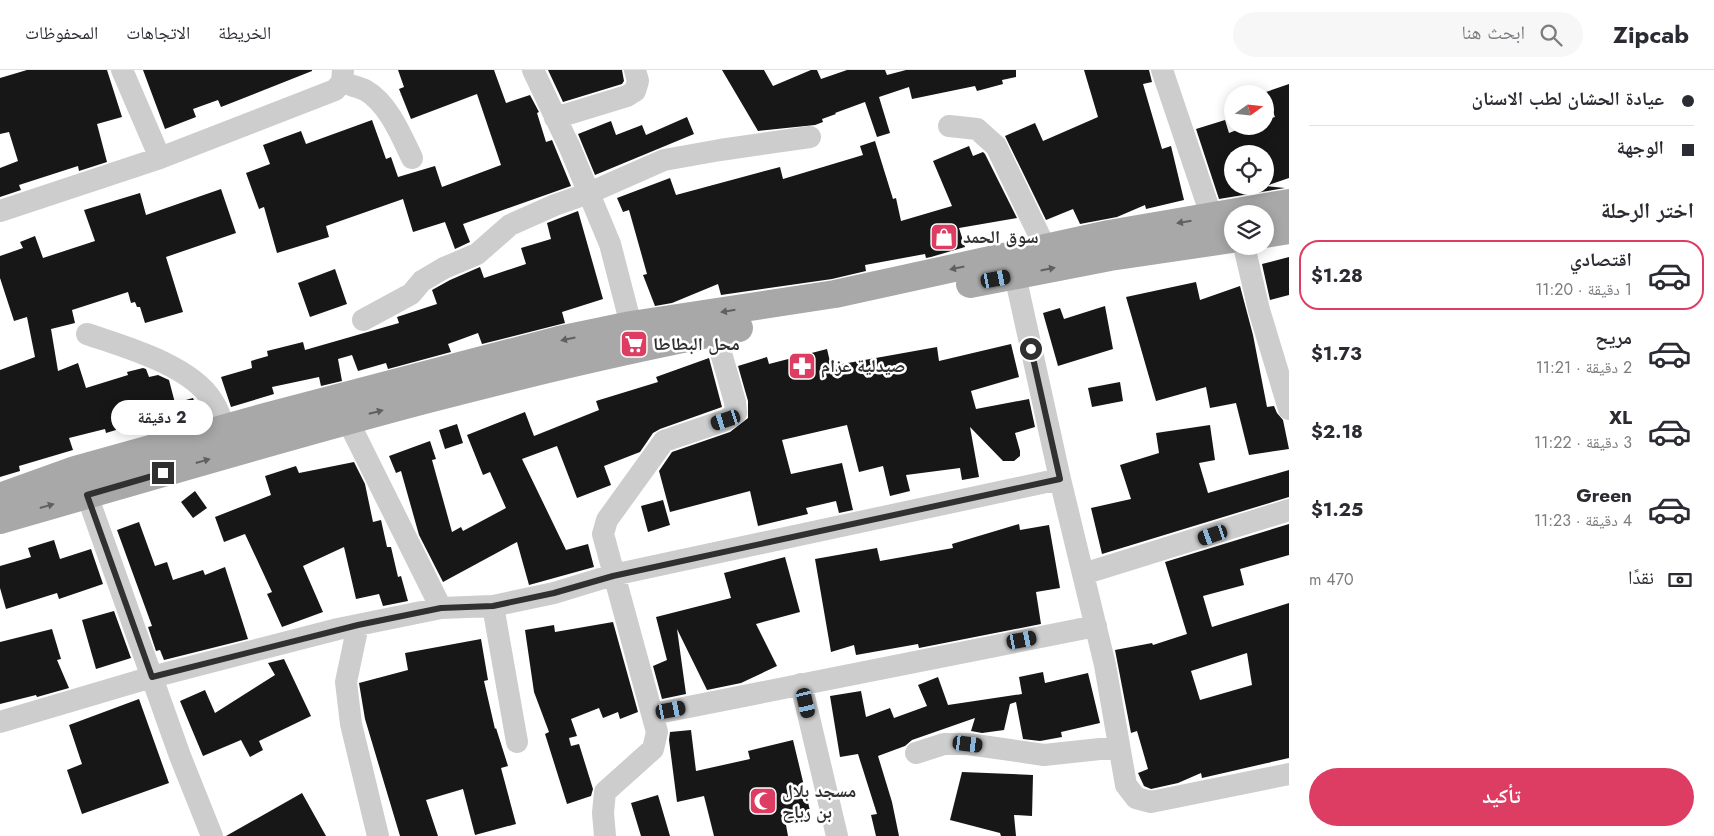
<!DOCTYPE html>
<html lang="ar">
<head>
<meta charset="utf-8">
<style>
	:root { --surface:#fff; --page:#f7f7f7; --text:#2b2b33; --muted:#7c7c81; --line:#e1e1e2; --accent:#dd3d62 }
	body { margin:0; font-family:Jost,"Noto Naskh Arabic",sans-serif; background:var(--page); color:var(--text); direction:rtl; height:100vh; display:flex; flex-direction:column; font-size:19px; white-space:nowrap }
	* { box-sizing:border-box; margin:0 }
	p { font-size:16px; color:var(--muted) }
	.icon { flex:none; width:28px; height:28px; fill:none; stroke:currentColor; stroke-width:2; stroke-linecap:round; stroke-linejoin:round }
	.map { position:relative; flex:1; overflow:hidden; direction:ltr }
	.sheet { display:flex; flex-direction:column; background:var(--surface); width:425px }
	.sheet>* { flex:none }
	.hud { display:grid; align-content:center; height:110px; padding:0 20px; background:var(--surface) }
	.needle { width:32px; rotate:75deg }
	.tools { position:absolute; left:1224px; top:15px; display:grid; gap:10px }
	.tools a { display:grid; place-items:center; width:50px; height:50px; border-radius:50%; background:var(--surface); box-shadow:0 2px 12px #0003; font-size:25px }
	.end { position:absolute; width:22px; height:22px; margin:-11px; border:6px solid #303030; background:#fff; box-shadow:0 0 0 2px #fff }
	.from { border-radius:50% }
	.bubble { position:absolute; height:35px; border-radius:18px; background:var(--surface); box-shadow:0 2px 12px #0003; font-size:16px; font-weight:700; line-height:35px; text-align:center; direction:rtl }
	.car { position:absolute; width:15px; height:30px; margin:-15px -8px; border-radius:6px; box-shadow:0 0 4px 1px #0007; background:linear-gradient(#222 24%,#8ab4d8 0 40%,#222 0 76%,#8ab4d8 0 86%,#222 0) }
	.hud b { display:flex; align-items:center; gap:18px; height:48px; font-size:19px }
	.hud b+b { border-top:1px solid var(--line) }
	.hud i { width:12px; height:12px; background:var(--text) }
	ul { padding:0; list-style:none }
	li { display:flex; align-items:center; gap:15px; height:70px; margin:0 10px 8px; padding:0 10px; border:2px solid transparent; border-radius:20px }
	li div { flex:1 }
	li b { display:block; font-size:19px }
	li em { font-style:normal; font-weight:700 }
	li.active { border-color:var(--accent) }
	li>.icon { width:45px; height:45px; stroke-width:1.5 }
	h2 { padding:0 20px; font-size:22px; line-height:60px }
	.pay { display:flex; align-items:center; gap:12px; height:55px; padding:0 20px; font-size:19px }
	.pay p { margin-inline-start:auto }
	.button { display:flex; gap:10px; margin-top:auto; padding:10px 20px }
	.button a { flex:1; height:58px; border-radius:30px; background:var(--accent); color:#fff; font-size:20px; font-weight:700; line-height:58px; text-align:center }
	header { display:flex; align-items:center; gap:30px; box-sizing:border-box; height:70px; padding:0 25px; background:var(--surface); border-bottom:1px solid var(--line) }
	header strong { font-size:24px }
	nav { display:flex; gap:28px; margin-inline-start:auto; font-size:18px }
	.search { width:350px; height:45px; background:var(--page); display:flex; align-items:center; gap:12px; box-sizing:border-box; padding:0 18px; border-radius:28px; color:var(--muted); font-size:19px }
	main { display:flex; flex:1; min-height:0 }
	.map>svg:first-child { display:block }
	.building { fill:#171717; fill-rule:evenodd }
	.lines { fill:none; stroke-linecap:round; stroke-linejoin:round }
	.minor { stroke:#cdcdcd; stroke-width:22 }
	.major { stroke:#a8a8a8; stroke-width:28 }
	.oneway { fill:#606060 }
	.route { stroke:#303030; stroke-width:6 }
	.labels { text-anchor:middle; stroke-width:5; stroke-linejoin:round; paint-order:stroke }
	.poi-label { font-size:18px; font-weight:bold; fill:#303030; stroke:#fff; text-anchor:start }
</style>
</head>
<body>
<header>
<strong>Zipcab</strong>
<div class="search"><svg class="icon" aria-label="search" viewBox="0 0 24 24"><circle cx="10" cy="10" r="6"/><path d="M15 15l6 6"/></svg>ابحث هنا</div>
<nav><a>الخريطة</a><a>الاتجاهات</a><a>المحفوظات</a></nav>
</header>
<main>
<section class="sheet">
<div class="hud">
<b><i class="from"></i>عيادة الحشان لطب الاسنان</b>
<b><i></i>الوجهة</b>
</div>
<h2>اختر الرحلة</h2>
<ul>
<li class="active"><svg class="icon" aria-label="car" viewBox="0 0 24 24"><path d="M5 17H2v-5l4-1 3-4h7l3 4 3 1v5h-3M9 17h6M6 11h13"/><circle cx="7" cy="17" r="2"/><circle cx="17" cy="17" r="2"/></svg><div><b>اقتصادي</b><p>1 دقيقة · 11:20</p></div><em>$1.28</em></li>
<li><svg class="icon" aria-label="car" viewBox="0 0 24 24"><path d="M5 17H2v-5l4-1 3-4h7l3 4 3 1v5h-3M9 17h6M6 11h13"/><circle cx="7" cy="17" r="2"/><circle cx="17" cy="17" r="2"/></svg><div><b>مريح</b><p>2 دقيقة · 11:21</p></div><em>$1.73</em></li>
<li><svg class="icon" aria-label="car" viewBox="0 0 24 24"><path d="M5 17H2v-5l4-1 3-4h7l3 4 3 1v5h-3M9 17h6M6 11h13"/><circle cx="7" cy="17" r="2"/><circle cx="17" cy="17" r="2"/></svg><div><b>XL</b><p>3 دقيقة · 11:22</p></div><em>$2.18</em></li>
<li><svg class="icon" aria-label="car" viewBox="0 0 24 24"><path d="M5 17H2v-5l4-1 3-4h7l3 4 3 1v5h-3M9 17h6M6 11h13"/><circle cx="7" cy="17" r="2"/><circle cx="17" cy="17" r="2"/></svg><div><b>Green</b><p>4 دقيقة · 11:23</p></div><em>$1.25</em></li>
</ul>
<div class="pay"><svg class="icon" aria-label="cash" viewBox="0 0 24 24"><path d="M3 7h18v10H3z"/><circle cx="12" cy="12" r="2"/></svg>نقدًا<p>470 m</p></div>
<div class="button"><a>تأكيد</a></div>
</section>
<div class="map">
<svg width="1289" height="766" viewBox="0 0 1289 766">
	<rect width="100%" height="100%" fill="#fff"/>
	<path class="building" d="M27,0H107L122,47L97,54L107,92L79,101L78,96L19,115L21,120L0,127V98L18,91L9,62L0,64V8Z
		M143,0H312V1L221,37L218,30L193,39L196,47L165,59Z
		M398,0H494L506,33L530,25L539,42L537,43L546,72L552,70L571,116L463,154L470,172L455,179L445,152L413,162L403,129L326,156L329,167L277,183L264,137L259,139L246,103L270,94L263,75L301,61L306,74L372,50L386,89L391,87L398,107L435,96L442,117L501,95L477,24L411,49L399,19L404,17Z
		M548,0H622L624,11L622,14L563,32Z
		M722,0H764L773,16L811,0H817L821,9L847,0H885L887,5L906,0H1016V7L1002,10L1003,14L977,21L975,16L912,29L909,17L879,27L890,63L877,67L865,32L835,43L836,44L822,49L823,52L815,55L758,61Z
		M1084,0H1149L1152,12L1143,14L1162,79L1171,76L1184,130L1146,139L1145,135L1117,147L1080,154L1073,139L1046,150L1005,66L1035,53L1043,71L1098,47Z
		M1289,14V108L1266,116L1285,118L1219,129L1196,59L1225,50L1229,63L1247,56H1265V50L1275,47L1266,22ZM1232,84H1265V116H1232Z
		M687,47L694,64L595,105L578,64L611,51L616,65L642,55L646,65Z
		M875,71L893,129L896,128L901,151L952,136L933,91L969,76L973,86L983,82L985,84L1017,148L959,158L965,177L931,187L926,188L925,184L865,195L866,201L832,209L721,225L718,214L672,233L655,236L643,205L647,204L629,140L623,142L617,128L670,108L676,125L780,97L783,109L863,85L860,76Z
		M221,119L236,163L166,187L183,242L145,253L140,237H137L135,232L131,233L128,222L72,240L75,253L51,259L58,301L78,293L86,318L128,305L127,302L143,298L146,299L149,307L158,305L169,310L175,333L193,328L201,348L145,363L142,352L106,363L105,359L69,368L73,380L19,396L20,401L0,407V300L35,287L27,247L14,251L0,208V186L23,178L20,172L35,166L43,188L95,171L84,140L140,123L146,145Z
		M578,141L603,229L562,242L565,253L482,274L478,263L448,274L451,282L388,299L386,293L358,301L352,285L338,289L342,311L321,316L319,307L272,317L274,324L231,337L221,307L252,298L251,291L268,286L267,281L303,272L305,280L399,253L397,247L437,234L432,220L450,210L480,197L484,208L526,194L521,178L551,169L547,153Z
		M1289,187V225L1270,230L1262,194Z
		M335,199L347,234L310,247L298,213Z
		M1196,212L1200,230L1240,216L1253,265L1267,337L1274,336L1277,343L1283,350L1289,379L1249,385L1236,333L1210,338L1206,317L1156,331L1126,227Z
		M1105,236L1113,279L1058,296L1043,243L1060,238L1064,249Z
		M1011,274L1019,307L971,321L976,339L1029,329L1035,357L1015,363L1020,381V386L1014,391H1003L970,357L979,407L962,410L960,398L906,405L910,421L890,426L883,396L859,402L847,355L782,370L791,404L842,393L853,440L839,443L836,431L806,438L808,444L758,456L750,421L670,442L659,401L672,382L730,362L748,348V331L738,296L767,287L769,294L827,279L831,296L937,277L939,291Z
		M709,288L722,337L660,359L653,363L640,382L604,396L611,415L577,428L557,376L522,389L566,480L588,474L594,497L529,515L517,472L443,512L419,465L401,401L396,403L389,386L430,371L436,389L432,390L452,462L461,457L463,461L506,438L490,402L483,405L467,365L525,342L534,366L599,340L596,331L658,312L656,307Z
		M1120,312L1123,331L1092,337L1088,318Z
		M457,354L463,373L445,379L439,360Z
		M1210,355L1215,390L1199,393L1208,423L1289,400V427L1102,484L1091,438L1131,429L1120,395L1159,383L1156,363Z
		M354,392L365,414L373,452L381,450L387,477H391L398,507L401,506L408,531L383,536L379,524L356,529L344,477L303,496L323,542L282,557L267,524L272,522L245,464L224,472L215,447L271,425L265,406L296,396L299,403Z
		M195,421L207,438L193,448L181,432Z
		M663,430L670,455L648,462L641,436Z
		M139,452L155,496L167,492L173,510L203,500L205,505L225,497L248,569L164,590L160,580L156,581L148,557L152,556L117,460Z
		M1019,454L1020,460L1049,455L1060,518L1036,522L1041,554L919,578L918,574L856,585L854,575L831,582L815,489L877,478L880,491L953,478L952,474Z
		M1289,454V485L1240,499L1244,515L1203,526L1212,557L1289,533V688L1202,708L1201,703L1178,713L1151,719L1144,716L1138,703L1148,699L1137,661L1131,663L1115,580L1152,573L1153,575L1187,564L1165,492ZM1247,583L1252,615L1200,630L1191,601Z
		M54,470L60,489L91,479L103,514L59,529L57,523L6,539L0,518V496L31,487L28,478Z
		M785,487L800,542L756,554L777,596L741,613L707,620L677,559L686,624L662,629L653,596L667,590L656,547L731,528L724,503Z
		M114,541L131,588L96,599L82,550Z
		M613,552L638,642L620,649L618,642L603,648L599,638L571,649L577,666L569,668L571,676L579,674L593,719L591,726L567,734L545,664L549,662L534,622L525,560L554,555L555,562Z
		M52,559L61,589L57,590L69,618L37,627L36,625L0,634V572Z
		M481,569L488,610L484,611L495,659L496,658L508,696L501,698L516,754L475,765L463,719L426,730L438,766H400L365,649L359,613L408,600L405,583Z
		M284,589L311,646L259,671L263,680L250,687L241,670L203,686L180,631L205,620L215,643L275,605L268,593Z
		M1043,602L1045,613L1088,603L1100,653L1061,662L1062,667L1040,671L1023,669L1016,632L1010,634L1004,660L982,663L971,661L975,648L912,670L905,676L878,686L892,732L899,766H876L871,745L877,744L858,684L840,687L830,626L861,621L866,647L890,638L894,648L927,636L918,615L938,607L948,635L1022,624L1019,607Z
		M139,629L169,713L82,744L67,700L82,694L69,655Z
		M691,660L696,701L750,689L748,681L793,670L812,749L786,755L788,766H714L704,726L677,732L669,670L670,662Z
		M962,702L1033,705L1032,746L1014,745L1016,766H1001L1000,763L950,750Z
		M302,723L326,766H226Z
		M658,725L670,766H641L631,733Z"/>
	<g class="lines">
		<path class="minor" d="M122,0L160,88
			M533,0L570,78L610,174L631,255
			M1162,0L1212,148
			M342,12C349,15 358,17 365,20C388,33 401,65 412,88
			M555,48L627,26L635,21L638,11L635,0
			M949,56L977,59L996,76L1046,179
			M0,141L160,88L335,20L342,12L343,0
			M1244,176L1259,240L1289,339
			M1015,205L1060,409L1105,595L1126,715L1136,728L1151,732L1289,704
			M363,250L411,224L422,211L444,198L477,184L510,155L555,135L589,123L664,90L720,80L810,67
			M87,264C125,277 190,295 212,330C218,338 221,349 225,358
			M347,349L441,538
			M87,425L180,686L212,766
			M1083,504L1289,440
			M493,536L517,672
			M358,555L346,612L351,654L378,766
			M801,614L837,766
			M653,644L1096,556
			M0,652L152,607L338,559L441,538L493,536L554,523L613,505L1060,409
			M916,683L944,674H968L1044,685L1119,677
			M605,766L603,743L605,722L653,679L657,662L603,464L607,450L664,371L726,350L736,343L735,332L715,262"/>
		<path class="major" d="M1265,164L1289,160
			M970,214L1110,187L1232,169
			M0,427L75,400L265,347L559,270L631,255L835,224L1109,164L1289,133
			M0,450C245,380 488,305 739,258"/>
	</g>
	<defs><path id="oneway-solid" d="M-6-.8H1V-3.2L6.5 0L1 3.2V.8H-6Z" transform="scale(1.25)"/></defs>
	<g class="oneway">
		<use href="#oneway-solid" transform="translate(1184 152) rotate(171)"/>
		<use href="#oneway-solid" transform="translate(957 198) rotate(168)"/>
		<use href="#oneway-solid" transform="translate(1048 199) rotate(-11)"/>
		<use href="#oneway-solid" transform="translate(728 241) rotate(171)"/>
		<use href="#oneway-solid" transform="translate(568 269) rotate(168)"/>
		<use href="#oneway-solid" transform="translate(376 342) rotate(-14)"/>
		<use href="#oneway-solid" transform="translate(203 391) rotate(-16)"/>
		<use href="#oneway-solid" transform="translate(47 436) rotate(-16)"/>
	</g>
	<g class="lines">
		<path class="route" d="M163,403L87,425L152,607L358,555L441,538L493,536L554,523L613,506L1060,409L1031,279"/>
	</g>
	<defs>
		<g id="shop-square" transform="scale(1.4375)"><rect x="-9" y="-9" width="18" height="18" rx="4" fill="#dd3d62" stroke="#fff"/><path d="M-5-2.5h2.3a2.7 3.5 0 0 1 5.4 0H5L5.5 6h-11ZM-1.5-2.5h3a1.5 2.3 0 0 0-3 0Z" fill="#fff"/></g>
		<g id="supermarket-square" transform="scale(1.4375)"><rect x="-9" y="-9" width="18" height="18" rx="4" fill="#dd3d62" stroke="#fff"/><path d="M-6-5.5h2.5l.6 2H6L4.5 2H-2.5L-4.4-4H-6ZM-1.5 3.2a1.3 1.3 0 1 0 .1 0ZM3 3.2a1.3 1.3 0 1 0 .1 0Z" fill="#fff"/></g>
		<g id="pharmacy-square" transform="scale(1.4375)"><rect x="-9" y="-9" width="18" height="18" rx="4" fill="#dd3d62" stroke="#fff"/><path d="M-2-6h4v4h4v4h-4v4h-4v-4h-4v-4h4Z" fill="#fff"/></g>
		<g id="mosque-square" transform="scale(1.4375)"><rect x="-9" y="-9" width="18" height="18" rx="4" fill="#dd3d62" stroke="#fff"/><path d="M3.5-4.9A6 6 0 1 0 3.5 4.9A5 5 0 1 1 3.5-4.9Z" fill="#fff"/></g>
	</defs>
	<g fill-rule="evenodd">
		<use href="#shop-square" x="944" y="167"/>
		<use href="#supermarket-square" x="634" y="274"/>
		<use href="#pharmacy-square" x="802" y="296"/>
		<use href="#mosque-square" x="763" y="731"/>
	</g>
	<g class="labels">
		<g class="poi-label">
			<text x="963" y="173">سوق الحمد</text>
			<text x="653" y="280">محل البطاطا</text>
			<text x="821" y="302">صيدلية عزام</text>
			<text x="782" y="727">مسجد بلال<tspan x="782" dy="21">بن رباح</tspan></text>
		</g>
	</g>
</svg>
<div class="tools">
<a><svg class="needle" viewBox="-14 -14 28 28"><path d="M0-13l5 13h-10z" fill="#e53935"/><path d="M0 13l5-13h-10z" fill="#7c7c81"/></svg></a>
<a><svg class="icon" aria-label="locate" viewBox="0 0 24 24"><circle cx="12" cy="12" r="6"/><path d="M12 2v4M12 18v4M2 12h4M18 12h4"/></svg></a>
<a><svg class="icon" aria-label="layers" viewBox="0 0 24 24"><path d="M12 4l9 5-9 5-9-5zM3 14l9 5 9-5"/></svg></a>
</div>
<i class="end from" style="left:1031px;top:279px"></i>
<i class="end" style="left:163px;top:403px"></i>
<div class="bubble" style="left:111px;top:330px;width:102px">2 دقيقة</div>
<i class="car" style="left:996px;top:209px;rotate:79deg"></i>
<i class="car" style="left:726px;top:350px;rotate:252deg"></i>
<i class="car" style="left:1213px;top:465px;rotate:251deg"></i>
<i class="car" style="left:1022px;top:570px;rotate:79deg"></i>
<i class="car" style="left:806px;top:633px;rotate:167deg"></i>
<i class="car" style="left:671px;top:640px;rotate:79deg"></i>
<i class="car" style="left:968px;top:674px;rotate:97deg"></i>
</div>
</main>
</body>
</html>
